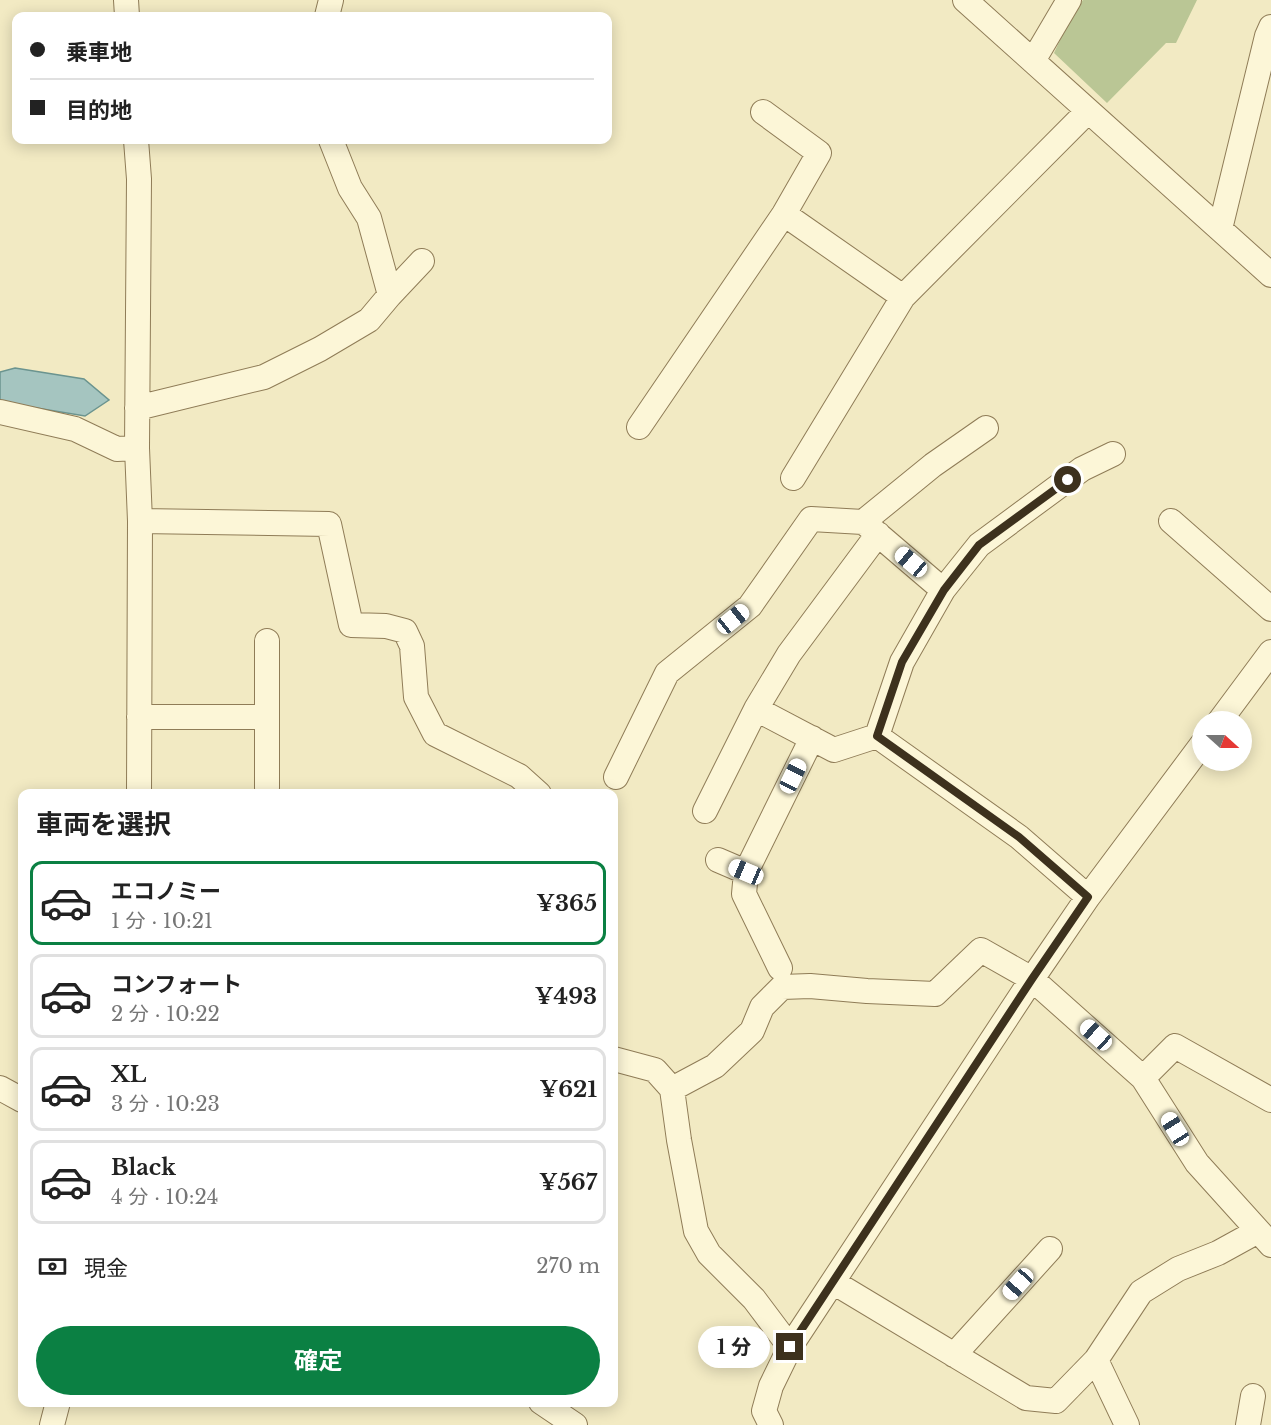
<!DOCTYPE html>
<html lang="ja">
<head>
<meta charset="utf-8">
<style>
	:root { --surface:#fff; --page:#f2f2f2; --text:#222; --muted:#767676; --line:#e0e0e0; --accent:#0b8043 }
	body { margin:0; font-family:"Libre Baskerville","Noto Sans JP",serif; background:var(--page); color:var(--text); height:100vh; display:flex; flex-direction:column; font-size:22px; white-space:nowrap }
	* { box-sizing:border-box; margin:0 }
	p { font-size:20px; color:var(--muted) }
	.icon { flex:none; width:33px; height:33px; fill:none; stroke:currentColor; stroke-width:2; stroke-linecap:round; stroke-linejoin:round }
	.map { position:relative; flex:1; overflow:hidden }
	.drawer { position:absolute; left:18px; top:789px; width:600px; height:618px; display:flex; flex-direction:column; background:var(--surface); border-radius:12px; box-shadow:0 3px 15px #0003 }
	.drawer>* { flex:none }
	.hud { position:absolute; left:12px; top:12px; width:600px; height:132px; border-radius:12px; box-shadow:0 3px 15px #0003; display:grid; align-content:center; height:132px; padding:0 18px; background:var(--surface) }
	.needle { width:39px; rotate:111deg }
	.buttons { position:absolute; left:1192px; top:711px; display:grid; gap:12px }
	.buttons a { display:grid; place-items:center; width:60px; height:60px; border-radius:50%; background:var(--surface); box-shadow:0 3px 15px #0003; font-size:30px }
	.end { position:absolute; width:27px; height:27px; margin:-14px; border:8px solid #3d311d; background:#fff; box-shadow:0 0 0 3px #fff }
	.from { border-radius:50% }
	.bubble { position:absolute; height:42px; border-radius:21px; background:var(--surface); box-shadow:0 3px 15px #0003; font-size:20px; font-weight:700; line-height:42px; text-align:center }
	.car { position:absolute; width:18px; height:36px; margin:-18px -9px; border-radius:8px; box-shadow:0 0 4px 2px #0007; background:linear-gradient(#fff 24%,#345 0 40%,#fff 0 76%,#345 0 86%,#fff 0) }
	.hud b { display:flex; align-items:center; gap:21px; height:57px; font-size:22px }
	.hud b+b { border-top:2px solid var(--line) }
	.hud i { width:15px; height:15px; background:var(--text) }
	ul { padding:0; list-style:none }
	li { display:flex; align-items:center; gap:18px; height:84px; margin:0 12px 9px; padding:0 6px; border:3px solid var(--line); border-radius:12px }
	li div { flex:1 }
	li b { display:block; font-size:22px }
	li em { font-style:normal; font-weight:700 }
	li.active { border-color:var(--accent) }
	li>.icon { width:54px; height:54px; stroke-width:1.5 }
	h2 { padding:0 18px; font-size:27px; line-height:72px }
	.pay { display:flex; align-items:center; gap:15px; height:66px; padding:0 18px; font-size:22px }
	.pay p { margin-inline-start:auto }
	.button { display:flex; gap:12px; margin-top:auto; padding:12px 18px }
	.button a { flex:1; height:69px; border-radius:36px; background:var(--accent); color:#fff; font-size:24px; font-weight:700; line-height:69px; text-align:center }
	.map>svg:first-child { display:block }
	.cemetery { fill:#bac695 }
	.water { fill:#a5c5c0; stroke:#6b948f; stroke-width:1.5 }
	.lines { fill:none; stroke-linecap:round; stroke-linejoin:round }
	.street-casing { stroke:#8f7c57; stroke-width:26 }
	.street { stroke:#fcf6d7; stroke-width:24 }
	.route { stroke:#3d311d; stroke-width:8 }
</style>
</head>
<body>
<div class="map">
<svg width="1271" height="1425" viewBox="0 0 1271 1425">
	<rect width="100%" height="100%" fill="#f2eac3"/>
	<path class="cemetery" d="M1083,0H1197L1176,43H1166L1107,103L1054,53L1073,12Z"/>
	<path class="water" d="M15,368L84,379L109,400L85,416L0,402V372Z"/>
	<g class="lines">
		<g class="street-casing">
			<path id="street" d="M126,0L127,16
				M965,0L1271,275
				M327,16L331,0
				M1033,61L1069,0
				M136,140L139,179L137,448L140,521L139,794
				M331,140L350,188L369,218L390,295
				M784,214L903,297
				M1220,229L1267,36L1271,27
				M137,408L264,377L320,349L369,320L390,295L422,261
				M0,412L75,429L117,449L137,448
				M639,427L784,214L819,153L763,112
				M793,478L903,297L1088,111
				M140,521L329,524L351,625L386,626L405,631L412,646L416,697L435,734L519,776L539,794
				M1171,521L1271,609
				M867,525L943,590
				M756,709L834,750L877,736L1019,837L1088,897
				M139,717H267
				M1219,722L1271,652
				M877,736L902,662L943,590L979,545L1082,469L1113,454
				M616,777L667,673L750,606L811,519L863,522L933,465L986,428
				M267,788V641
				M705,811L756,709L789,654L878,534
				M718,860L746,872
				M780,968L744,894L746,872L812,738
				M614,1059L655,1070L672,1089L679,1140L696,1231L709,1254L754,1299L790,1347
				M1143,1078L1175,1046L1271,1100
				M0,1088L22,1100
				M672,1089L715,1066L752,1031L762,1007L782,987L810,986L867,991L935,994L981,950L1032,979L1143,1078L1197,1163L1271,1245
				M833,1282L1026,1398L1056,1401L1096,1360L1141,1292L1178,1269L1218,1253L1258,1231
				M954,1355L1050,1249
				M1096,1360L1127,1425
				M541,1402L575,1425
				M52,1425L58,1402
				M771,1425L764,1411L771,1386L790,1347L1032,979L1088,897L1203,743
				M1248,1425L1253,1396"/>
		</g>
		<use href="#street" class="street"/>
	</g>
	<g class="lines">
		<path class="route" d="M790,1347L1032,979L1088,897L1019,837L877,736L902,662L944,590L979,545L1068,480"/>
	</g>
</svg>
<div class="buttons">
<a><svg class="needle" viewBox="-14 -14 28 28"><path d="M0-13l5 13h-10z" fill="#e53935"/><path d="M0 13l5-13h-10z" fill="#767676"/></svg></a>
</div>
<i class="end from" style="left:1068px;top:480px"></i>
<i class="end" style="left:790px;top:1347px"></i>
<div class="bubble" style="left:698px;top:1326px;width:72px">1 分</div>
<i class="car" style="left:911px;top:562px;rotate:310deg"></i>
<i class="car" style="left:733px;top:619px;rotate:51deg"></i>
<i class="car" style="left:793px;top:776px;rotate:26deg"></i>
<i class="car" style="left:746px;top:872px;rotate:293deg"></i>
<i class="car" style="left:1096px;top:1035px;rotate:312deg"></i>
<i class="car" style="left:1175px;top:1129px;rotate:328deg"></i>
<i class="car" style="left:1018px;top:1284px;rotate:222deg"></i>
<div class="hud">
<b><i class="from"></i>乗車地</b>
<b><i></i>目的地</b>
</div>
<section class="drawer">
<h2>車両を選択</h2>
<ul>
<li class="active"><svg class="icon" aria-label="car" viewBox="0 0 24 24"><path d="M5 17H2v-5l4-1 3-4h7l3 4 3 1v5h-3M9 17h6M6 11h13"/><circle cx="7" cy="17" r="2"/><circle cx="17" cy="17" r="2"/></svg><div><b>エコノミー</b><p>1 分 · 10:21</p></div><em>¥365</em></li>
<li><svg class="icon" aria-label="car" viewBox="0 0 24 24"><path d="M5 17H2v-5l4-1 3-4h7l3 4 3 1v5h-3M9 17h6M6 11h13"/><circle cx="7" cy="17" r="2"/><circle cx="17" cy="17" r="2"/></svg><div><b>コンフォート</b><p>2 分 · 10:22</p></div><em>¥493</em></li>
<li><svg class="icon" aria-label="car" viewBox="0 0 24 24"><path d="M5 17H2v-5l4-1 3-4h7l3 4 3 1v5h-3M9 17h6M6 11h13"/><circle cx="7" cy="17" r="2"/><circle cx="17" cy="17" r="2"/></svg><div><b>XL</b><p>3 分 · 10:23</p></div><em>¥621</em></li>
<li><svg class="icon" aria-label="car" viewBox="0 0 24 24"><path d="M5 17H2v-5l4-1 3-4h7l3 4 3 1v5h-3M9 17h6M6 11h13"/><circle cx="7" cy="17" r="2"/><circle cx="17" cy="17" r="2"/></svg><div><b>Black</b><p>4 分 · 10:24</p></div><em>¥567</em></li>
</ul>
<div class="pay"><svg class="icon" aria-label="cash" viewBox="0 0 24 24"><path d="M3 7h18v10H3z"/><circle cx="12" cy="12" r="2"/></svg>現金<p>270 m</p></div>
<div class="button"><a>確定</a></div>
</section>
</div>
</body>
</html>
